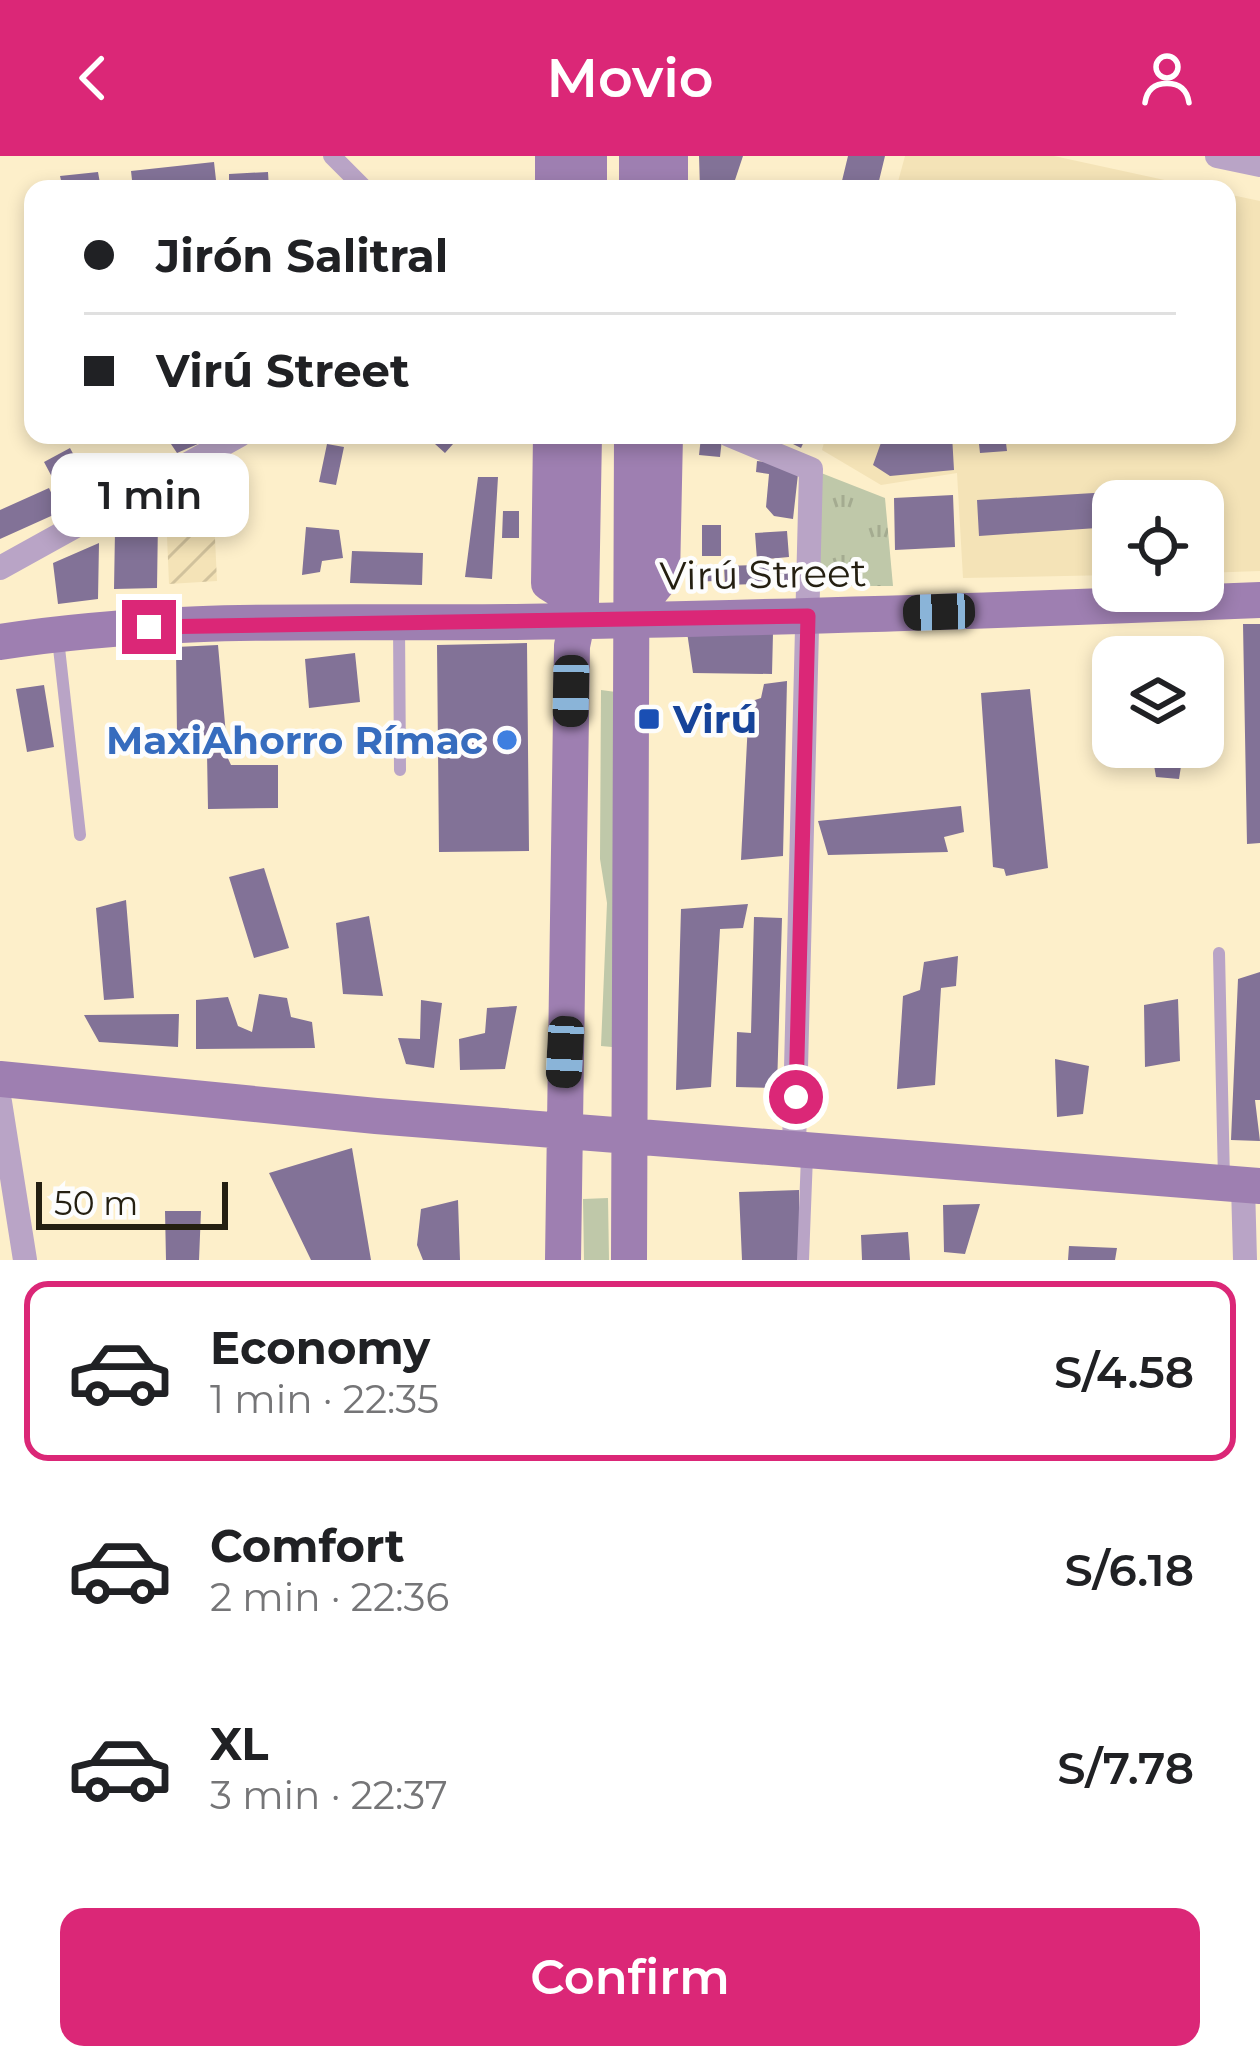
<!DOCTYPE html>
<html lang="en">
<head>
<meta charset="utf-8">
<style>
	:root { --surface:#fff; --page:#f2f2f2; --text:#202124; --muted:#757577; --line:#e0e0e0; --accent:#db2777 }
	body { margin:0; font-family:Montserrat,sans-serif; background:var(--page); color:var(--text); height:100vh; display:flex; flex-direction:column; font-size:45px; white-space:nowrap }
	* { box-sizing:border-box; margin:0 }
	p { font-size:39px; color:var(--muted) }
	.icon { flex:none; width:66px; height:66px; fill:none; stroke:currentColor; stroke-width:2; stroke-linecap:round; stroke-linejoin:round }
	.map { position:relative; height:1104px; overflow:hidden }
	.side { display:flex; flex-direction:column; background:var(--surface); flex:1 }
	.side>* { flex:none }
	.hud { position:absolute; left:24px; top:24px; width:1212px; height:264px; border-radius:24px; box-shadow:0 6px 18px #0003; display:grid; align-content:center; height:264px; padding:0 60px; background:var(--surface) }
	.tools { position:absolute; left:1092px; top:324px; display:grid; gap:24px }
	.tools a { display:grid; place-items:center; width:132px; height:132px; border-radius:24px; background:var(--surface); box-shadow:0 6px 18px #0003; font-size:60px }
	.scale { position:absolute; left:36px; bottom:30px; width:192px; box-sizing:border-box; padding-left:12px; border:6px solid #241f11; border-top:0; font-size:33px; line-height:42px; white-space:nowrap; color:#241f11; -webkit-text-stroke:9px #fdfdfd; paint-order:stroke }
	.end { position:absolute; width:54px; height:54px; margin:-27px; border:15px solid #db2777; background:#fff; box-shadow:0 0 0 6px #fff }
	.from { border-radius:50% }
	.bubble { position:absolute; height:84px; border-radius:24px; background:var(--surface); box-shadow:0 6px 18px #0003; font-size:39px; font-weight:600; line-height:84px; text-align:center }
	.car { position:absolute; width:36px; height:72px; margin:-36px -18px; border-radius:15px; box-shadow:0 0 9px 3px #0007; background:linear-gradient(#222 24%,#8ab4d8 0 40%,#222 0 76%,#8ab4d8 0 86%,#222 0) }
	.hud b { display:flex; align-items:center; gap:42px; height:114px; font-size:45px }
	.hud b+b { border-top:3px solid var(--line) }
	.hud i { width:30px; height:30px; background:var(--text) }
	ul { padding:21px 0 0; list-style:none }
	li { display:flex; align-items:center; gap:36px; height:180px; margin:0 24px 18px; padding:0 36px; border:6px solid transparent; border-radius:24px }
	li div { flex:1 }
	li b { display:block; font-size:45px }
	li em { font-style:normal; font-weight:600 }
	li.current { border-color:var(--accent) }
	li>.icon { width:108px; height:108px; stroke-width:1.5 }
	.action { display:flex; gap:24px; margin-top:auto; padding:24px 60px }
	.action a { flex:1; height:138px; border-radius:24px; background:var(--accent); color:#fff; font-size:48px; font-weight:600; line-height:138px; text-align:center }
	header { display:flex; justify-content:space-between; align-items:center; height:156px; padding:0 60px; background:var(--accent); color:#fff; font-size:54px; font-weight:600 }
	.map>svg:first-child { display:block }
	.built { fill:#f4e3b7 }
	.industrial { fill:url(#industrial-furrows) }
	.grass { fill:#bfc8a9 }
	.park { fill:url(#park-tufts) }
	.building { fill:#827297 }
	.lines { fill:none; stroke-linecap:round; stroke-linejoin:round }
	.service { stroke:#b9a4c6; stroke-width:12 }
	.pedestrian { stroke:#b9a4c6; stroke-width:18 }
	.minor { stroke:#b9a4c6; stroke-width:24 }
	.secondary { stroke:#9e7fb1; stroke-width:36 }
	.route { stroke:#db2777; stroke-width:15 }
	.transit-dot { fill:#1a4fb4; stroke:#fdfdfd; stroke-width:4.5 }
	.shop-dot { fill:#3f7fe0; stroke:#fdfdfd; stroke-width:4.5 }
	.labels { text-anchor:middle; stroke-width:9; stroke-linejoin:round; paint-order:stroke }
	.street-label { font-size:39px; fill:#241f11; stroke:#fdfdfd }
	.transit-label { font-size:39px; font-weight:bold; fill:#164399; stroke:#fdfdfd; text-anchor:start }
	.shop-label { font-size:39px; font-weight:bold; fill:#366cbe; stroke:#fdfdfd; text-anchor:end }
</style>
</head>
<body>
<header><svg class="icon" aria-label="back" viewBox="0 0 24 24"><path d="M15 5l-7 7 7 7"/></svg>Movio<svg class="icon" aria-label="person" viewBox="0 0 24 24"><circle cx="12" cy="8" r="4"/><path d="M4 21q1-7 8-7t8 7"/></svg></header>
<div class="map">
<svg width="1260" height="1104" viewBox="0 0 1260 1104">
	<defs>
		<pattern id="industrial-furrows" width="10" height="10" patternUnits="userSpaceOnUse" patternTransform="scale(3)"><rect width="10" height="10" fill="#f4e3b7"/><path d="M-1 1l2-2M0 10L10 0M9 11l2-2" fill="none" stroke="#d1c29c"/></pattern>
		<pattern id="park-tufts" width="24" height="20" patternUnits="userSpaceOnUse" patternTransform="scale(3)"><rect width="24" height="20" fill="#bfc8a9"/><path d="M3 7l-1-3M5 7V3M7 7l1-3M15 17l-1-3M17 17v-4M19 17l1-3" fill="none" stroke="#a4ab90"/></pattern>
	</defs>
	<rect width="100%" height="100%" fill="#fdefca"/>
	<path class="built" d="M905,0H1054L1206,33H896Z
		M1227,38L1260,45V415L1203,417V345H1113V419L963,422L957,317L881,329L822,294L826,279H1227Z"/>
	<path class="industrial" d="M178,350L185,362L214,361L217,425L169,428L166,357Z"/>
	<path class="grass" d="M601,534L616,536L612,891L601,890L607,747L600,703Z
		M608,1042L609,1104H584L583,1043Z"/>
	<path class="park" d="M811,313L885,342L893,430H808Z"/>
	<path class="building" d="M699,0H743L732,33H700Z
		M848,0H885L877,33H840Z
		M214,6L217,33H133L131,15Z
		M98,16L101,33H63L60,20Z
		M268,16L269,33H229V18Z
		M174,279H219L177,297L167,282Z
		M443,279H461L445,297L435,288Z
		M792,279H807L801,292L789,286Z
		M928,279H952L954,314L890,320L873,309L883,281L892,280V286L929,284Z
		M978,279H1005L1007,295L980,297Z
		M701,281L722,283L720,301L699,299Z
		M327,288L344,291L336,329L319,326Z
		M70,292L94,337L68,351L44,306Z
		M757,305L799,309L793,363L774,360L766,351L769,318L756,316Z
		M478,321H498L492,423L465,421Z
		M49,332L60,356L0,383V354Z
		M1110,336L1112,371L979,380L977,344Z
		M953,339L955,391L895,394L894,342Z
		M148,355L158,364L157,432L114,433L115,375Z
		M503,355H519V382H502Z
		M702,369H721V400H702Z
		M306,371L339,374L343,402L322,405L320,416L302,419Z
		M787,375L789,401L757,404L755,377Z
		M99,387L98,443L58,448L53,407Z
		M352,395L423,397L422,429L350,427Z
		M789,408V427L725,429L724,410Z
		M715,409L716,425L688,426V410Z
		M1243,468H1260V687L1247,688Z
		M687,476L773,477L772,518L693,517Z
		M527,487L529,695L439,696L437,489Z
		M218,489L226,579L177,580L176,491Z
		M355,497L360,546L309,552L305,503Z
		M787,525L783,700L741,704L749,546L761,542L764,528Z
		M44,529L54,591L27,596L16,533Z
		M1030,533L1048,712L1006,720L1004,713L993,711L981,537Z
		M1151,591H1184L1179,623L1156,621Z
		M225,596L231,609H278V652L208,653L207,597Z
		M961,650L964,676L944,681L948,696L828,699L818,665Z
		M264,712L289,792L254,802L229,721Z
		M126,744L134,842L104,844L96,752Z
		M748,748L743,772L720,773L711,931L676,934L681,753Z
		M369,760L383,840L343,838L336,767Z
		M754,761L782,762L777,932L736,931L737,876L751,877Z
		M958,800L956,830L941,832L935,929L897,933L903,840L920,834L924,806Z
		M1260,816V944H1255L1260,985L1231,984L1238,823Z
		M259,838L287,842L291,861L312,866L315,892L196,893V844L228,841L238,870L252,876Z
		M1178,843L1180,905L1145,911L1144,849Z
		M421,844L442,847L434,912L406,908L398,882L420,883Z
		M517,850L505,913L460,914L459,883L485,877L487,852Z
		M179,858L178,891L99,886L84,859Z
		M1055,903L1089,910L1083,958L1057,961Z
		M352,992L371,1104H311L269,1017Z
		M799,1034V1104H742L739,1036Z
		M458,1044L460,1104H423L417,1089L421,1053Z
		M980,1048L965,1098L944,1096L943,1049Z
		M165,1055H201L199,1104H166Z
		M908,1076L910,1104H862L861,1079Z
		M1069,1090L1117,1092L1115,1104H1068Z"/>
	<g class="lines">
		<path class="service" d="M399,468L400,614
			M58,483L80,679
			M1219,797L1224,1024
			M803,1104L807,1000"/>
		<path class="pedestrian" d="M332,0L365,33"/>
		<path class="minor" d="M1217,0L1260,9
			M729,279L811,313L794,992
			M0,412L240,279
			M0,946L25,1104
			M1243,1029L1245,1104"/>
		<path class="secondary" d="M553,0V33
			M589,33V0
			M637,33V0
			M670,33V0
			M551,279L549,427L581,447
			M628,463L662,421L665,279
			M0,486C170,459 345,468 516,466C764,463 1012,454 1260,444
			M0,923L376,960L1260,1030
			M563,1104L572,490L581,447L584,279
			M629,1104L632,279"/>
	</g>
	<g class="lines">
		<path class="route" d="M149,471L808,460L796,941"/>
	</g>
	<rect class="transit-dot" x="637" y="551" width="24" height="24" rx="6"/>
	<circle class="shop-dot" cx="507" cy="584" r="12"/>
	<g class="labels">
		<g class="street-label">
			<text transform="translate(763 418) rotate(-1)" y="14">Virú Street</text>
		</g>
		<g class="transit-label">
			<text x="673" y="577">Virú</text>
		</g>
		<g class="shop-label">
			<text x="483" y="598">MaxiAhorro Rímac</text>
		</g>
	</g>
</svg>
<div class="tools">
<a><svg class="icon" aria-label="locate" viewBox="0 0 24 24"><circle cx="12" cy="12" r="6"/><path d="M12 2v4M12 18v4M2 12h4M18 12h4"/></svg></a>
<a><svg class="icon" aria-label="layers" viewBox="0 0 24 24"><path d="M12 4l9 5-9 5-9-5zM3 14l9 5 9-5"/></svg></a>
</div>
<div class="scale">50 m</div>
<i class="end from" style="left:796px;top:941px"></i>
<i class="end" style="left:149px;top:471px"></i>
<div class="bubble" style="left:51px;top:297px;width:198px">1 min</div>
<i class="car" style="left:939px;top:456px;rotate:268deg"></i>
<i class="car" style="left:571px;top:535px;rotate:181deg"></i>
<i class="car" style="left:565px;top:896px;rotate:183deg"></i>
<div class="hud">
<b><i class="from"></i>Jirón Salitral</b>
<b><i></i>Virú Street</b>
</div>
</div>
<section class="side">
<ul>
<li class="current"><svg class="icon" aria-label="car" viewBox="0 0 24 24"><path d="M5 17H2v-5l4-1 3-4h7l3 4 3 1v5h-3M9 17h6M6 11h13"/><circle cx="7" cy="17" r="2"/><circle cx="17" cy="17" r="2"/></svg><div><b>Economy</b><p>1 min · 22:35</p></div><em>S/4.58</em></li>
<li><svg class="icon" aria-label="car" viewBox="0 0 24 24"><path d="M5 17H2v-5l4-1 3-4h7l3 4 3 1v5h-3M9 17h6M6 11h13"/><circle cx="7" cy="17" r="2"/><circle cx="17" cy="17" r="2"/></svg><div><b>Comfort</b><p>2 min · 22:36</p></div><em>S/6.18</em></li>
<li><svg class="icon" aria-label="car" viewBox="0 0 24 24"><path d="M5 17H2v-5l4-1 3-4h7l3 4 3 1v5h-3M9 17h6M6 11h13"/><circle cx="7" cy="17" r="2"/><circle cx="17" cy="17" r="2"/></svg><div><b>XL</b><p>3 min · 22:37</p></div><em>S/7.78</em></li>
</ul>
<div class="action"><a>Confirm</a></div>
</section>
</body>
</html>
